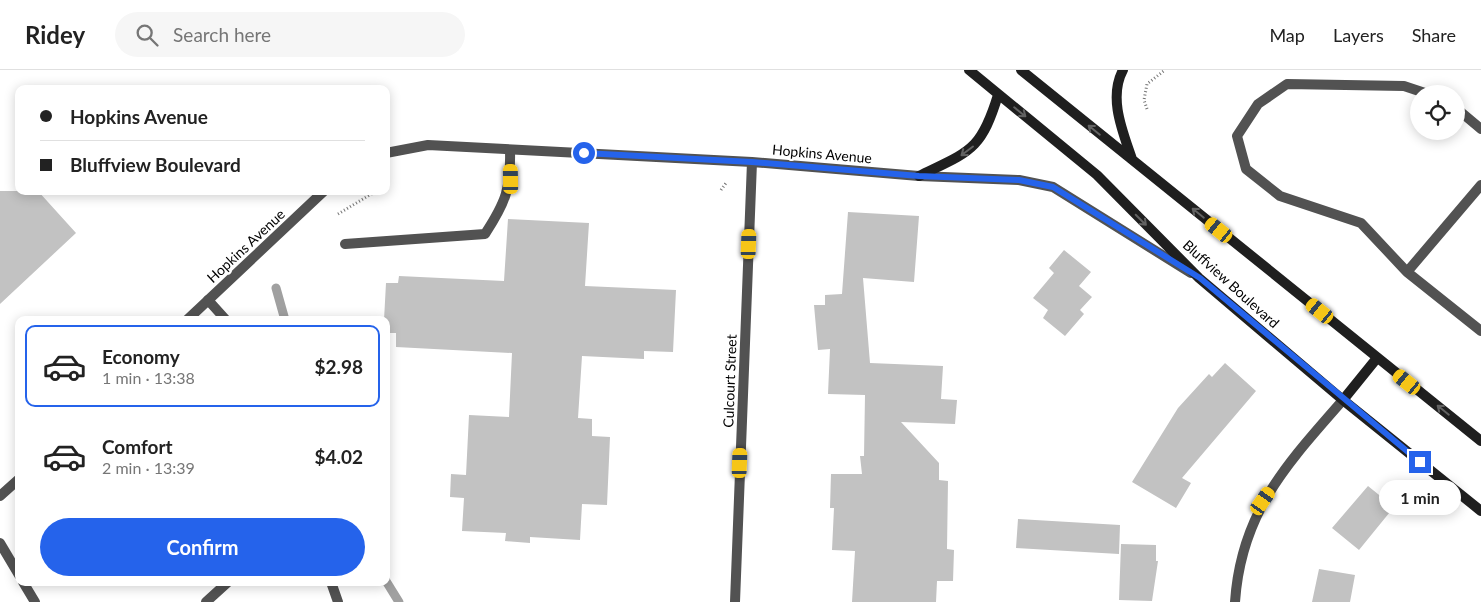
<!DOCTYPE html>
<html lang="en">
<head>
<meta charset="utf-8">
<style>
	:root { --surface:#fff; --page:#f6f6f6; --text:#222; --muted:#767676; --line:#e0e0e0; --accent:#2563eb }
	body { margin:0; font-family:Lato,sans-serif; background:var(--page); color:var(--text); height:100vh; display:flex; flex-direction:column; font-size:19px; white-space:nowrap }
	* { box-sizing:border-box; margin:0 }
	p { font-size:16px; color:var(--muted) }
	.icon { flex:none; width:28px; height:28px; fill:none; stroke:currentColor; stroke-width:2; stroke-linecap:round; stroke-linejoin:round }
	.map { position:relative; flex:1; overflow:hidden }
	.side { position:absolute; left:15px; top:246px; width:375px; height:270px; display:flex; flex-direction:column; background:var(--surface); border-radius:10px; box-shadow:0 2px 12px #0003 }
	.side>* { flex:none }
	.guide { position:absolute; left:15px; top:15px; width:375px; height:110px; border-radius:10px; box-shadow:0 2px 12px #0003; display:grid; align-content:center; height:110px; padding:0 25px; background:var(--surface) }
	.tools { position:absolute; left:1410px; top:15px; display:grid; gap:10px }
	.tools a { display:grid; place-items:center; width:55px; height:55px; border-radius:50%; background:var(--surface); box-shadow:0 2px 12px #0003; font-size:25px }
	.end { position:absolute; width:22px; height:22px; margin:-11px; border:6px solid #2563eb; background:#fff; box-shadow:0 0 0 2px #fff }
	.from { border-radius:50% }
	.bubble { position:absolute; height:35px; border-radius:18px; background:var(--surface); box-shadow:0 2px 12px #0003; font-size:16px; font-weight:700; line-height:35px; text-align:center }
	.car { position:absolute; width:15px; height:30px; margin:-15px -8px; border-radius:6px; box-shadow:0 0 4px 1px #0007; background:linear-gradient(#f5c518 24%,#345 0 40%,#f5c518 0 76%,#345 0 86%,#f5c518 0) }
	.guide b { display:flex; align-items:center; gap:18px; height:48px; font-size:19px }
	.guide b+b { border-top:1px solid var(--line) }
	.guide i { width:12px; height:12px; background:var(--text) }
	ul { padding:9px 0 0; list-style:none }
	li { display:flex; align-items:center; gap:15px; height:82px; margin:0 10px 8px; padding:0 15px; border:2px solid transparent; border-radius:10px }
	li div { flex:1 }
	li b { display:block; font-size:19px }
	li em { font-style:normal; font-weight:700 }
	li.selected { border-color:var(--accent) }
	li>.icon { width:45px; height:45px; stroke-width:1.5 }
	.button { display:flex; gap:10px; margin-top:auto; padding:10px 25px }
	.button a { flex:1; height:58px; border-radius:30px; background:var(--accent); color:#fff; font-size:20px; font-weight:700; line-height:58px; text-align:center }
	header { display:flex; align-items:center; gap:30px; box-sizing:border-box; height:70px; padding:0 25px; background:var(--surface); border-bottom:1px solid var(--line) }
	header strong { font-size:24px }
	nav { display:flex; gap:28px; margin-inline-start:auto; font-size:18px }
	.search { width:350px; height:45px; background:var(--page); display:flex; align-items:center; gap:12px; box-sizing:border-box; padding:0 18px; border-radius:28px; color:var(--muted); font-size:19px }
	.map>svg:first-child { display:block }
	.lines { fill:none; stroke-linecap:round; stroke-linejoin:round }
	.stream { stroke:#a0a0a0; stroke-width:9 }
	.building { fill:#c2c2c2 }
	.path { stroke:#747474; stroke-width:3; stroke-dasharray:1 2.5; stroke-linecap:butt }
	.lane { stroke:#525252; stroke-width:10 }
	.street { stroke:#525252; stroke-width:10 }
	.secondary { stroke:#1f1f1f; stroke-width:10 }
	.oneway { stroke:#626262 }
	.route { stroke:#2563eb; stroke-width:6 }
	.labels { text-anchor:middle; stroke-width:4.5; stroke-linejoin:round; paint-order:stroke }
	.street-label { font-size:14px; fill:#000; stroke:#fff }
</style>
</head>
<body>
<header>
<strong>Ridey</strong>
<div class="search"><svg class="icon" aria-label="search" viewBox="0 0 24 24"><circle cx="10" cy="10" r="6"/><path d="M15 15l6 6"/></svg>Search here</div>
<nav><a>Map</a><a>Layers</a><a>Share</a></nav>
</header>
<div class="map">
<svg width="1481" height="532" viewBox="0 0 1481 532">
	<rect width="100%" height="100%" fill="#fff"/>
	<g class="lines">
		<path class="stream" d="M276,218L285,250
			M386,511L399,532"/>
	</g>
	<path class="building" d="M0,121H38L76,163L0,234Z
		M848,142L919,146L914,212L863,208L870,293L943,296L941,329L957,330L955,354L901,352L939,393V410L948,411L947,479L954,480L953,511H937L936,532H852L855,481L832,480L834,438H830L831,404H862L860,386H864L865,325L828,324L830,279L818,280L814,235H825V225L842,224Z
		M508,149L589,153L585,216L676,220L673,282L644,281V289L582,286L578,348L592,349V366L610,367L607,435L582,434L580,470L530,467V473L505,471L506,463L462,461L464,428L450,427L451,404L466,405L469,345L509,347L512,283L396,277V263H386V250H384L386,213H398L399,206L504,211Z
		M1064,180L1091,202L1079,216L1092,227L1080,240L1084,244L1065,266L1043,248L1048,240L1033,228L1054,203L1049,198Z
		M1225,293L1256,321L1182,408L1191,413L1176,438L1132,412L1178,338L1209,304L1212,307Z
		M1368,416L1394,437L1359,480L1332,458Z
		M1018,449L1120,455L1119,484L1016,478Z
		M1121,474L1156,475V491H1158L1152,531L1119,530Z
		M1319,499L1355,505L1350,532H1312Z"/>
	<g class="lines">
		<path class="path" d="M1147,39L1144,30L1147,14L1165,0
			M721,120L726,113
			M338,144L373,123"/>
		<path class="lane" d="M1456,38L1481,59
			M1481,115L1407,202L1481,261
			M345,174L485,164C506,132 511,118 510,80
			M1407,202L1361,153L1280,126L1246,99L1237,66L1258,34L1287,14L1404,16L1428,24
			M208,230L226,250
			M331,512L338,532
			M206,532L228,512"/>
		<path class="street" d="M386,83L428,75L752,92L919,106L1019,110L1053,117L1191,203
			M187,250L324,121
			M0,426L19,409
			M0,473L19,505
			M23,512L35,532
			M735,532L752,92
			M1235,532C1241,442 1287,394 1343,330"/>
		<path class="secondary" d="M969,0L1097,105L1199,208L1343,330L1481,441
			M1021,0L1481,371
			M1123,0C1108,28 1123,62 1132,89
			M919,106C970,81 981,81 998,25
			M1343,330L1377,288"/>
	</g>
	<defs><path id="oneway-shaft" d="M-6 0H5M1.5-3L5.5 0L1.5 3" fill="none" stroke-width="1.6" stroke-linecap="round" stroke-linejoin="round" transform="scale(1.25)"/></defs>
	<g class="oneway">
		<use href="#oneway-shaft" transform="translate(1020 42) rotate(39)"/>
		<use href="#oneway-shaft" transform="translate(1094 60) rotate(-141)"/>
		<use href="#oneway-shaft" transform="translate(967 81) rotate(143)"/>
		<use href="#oneway-shaft" transform="translate(1198 143) rotate(-141)"/>
		<use href="#oneway-shaft" transform="translate(1141 150) rotate(45)"/>
		<use href="#oneway-shaft" transform="translate(1443 340) rotate(-141)"/>
	</g>
	<g class="lines">
		<path class="route" d="M584,83L752,92L919,106L1019,110L1053,117L1200,208L1420,392"/>
	</g>
	<g class="labels">
		<g class="street-label">
			<text transform="translate(822 84) rotate(5)" y="5">Hopkins Avenue</text>
			<text transform="translate(246 176) rotate(-43)" y="5">Hopkins Avenue</text>
			<text transform="translate(1231 214) rotate(42)" y="5">Bluffview Boulevard</text>
			<text transform="translate(730 311) rotate(-88)" y="5">Culcourt Street</text>
		</g>
	</g>
</svg>
<div class="tools">
<a><svg class="icon" aria-label="locate" viewBox="0 0 24 24"><circle cx="12" cy="12" r="6"/><path d="M12 2v4M12 18v4M2 12h4M18 12h4"/></svg></a>
</div>
<i class="end from" style="left:584px;top:83px"></i>
<i class="end" style="left:1420px;top:392px"></i>
<div class="bubble" style="left:1379px;top:410px;width:82px">1 min</div>
<i class="car" style="left:511px;top:109px;rotate:359deg"></i>
<i class="car" style="left:1219px;top:160px;rotate:309deg"></i>
<i class="car" style="left:749px;top:174px;rotate:2deg"></i>
<i class="car" style="left:1320px;top:241px;rotate:309deg"></i>
<i class="car" style="left:1407px;top:312px;rotate:309deg"></i>
<i class="car" style="left:740px;top:393px;rotate:2deg"></i>
<i class="car" style="left:1263px;top:431px;rotate:35deg"></i>
<div class="guide">
<b><i class="from"></i>Hopkins Avenue</b>
<b><i></i>Bluffview Boulevard</b>
</div>
<section class="side">
<ul>
<li class="selected"><svg class="icon" aria-label="car" viewBox="0 0 24 24"><path d="M5 17H2v-5l4-1 3-4h7l3 4 3 1v5h-3M9 17h6M6 11h13"/><circle cx="7" cy="17" r="2"/><circle cx="17" cy="17" r="2"/></svg><div><b>Economy</b><p>1 min · 13:38</p></div><em>$2.98</em></li>
<li><svg class="icon" aria-label="car" viewBox="0 0 24 24"><path d="M5 17H2v-5l4-1 3-4h7l3 4 3 1v5h-3M9 17h6M6 11h13"/><circle cx="7" cy="17" r="2"/><circle cx="17" cy="17" r="2"/></svg><div><b>Comfort</b><p>2 min · 13:39</p></div><em>$4.02</em></li>
</ul>
<div class="button"><a>Confirm</a></div>
</section>
</div>
</body>
</html>
